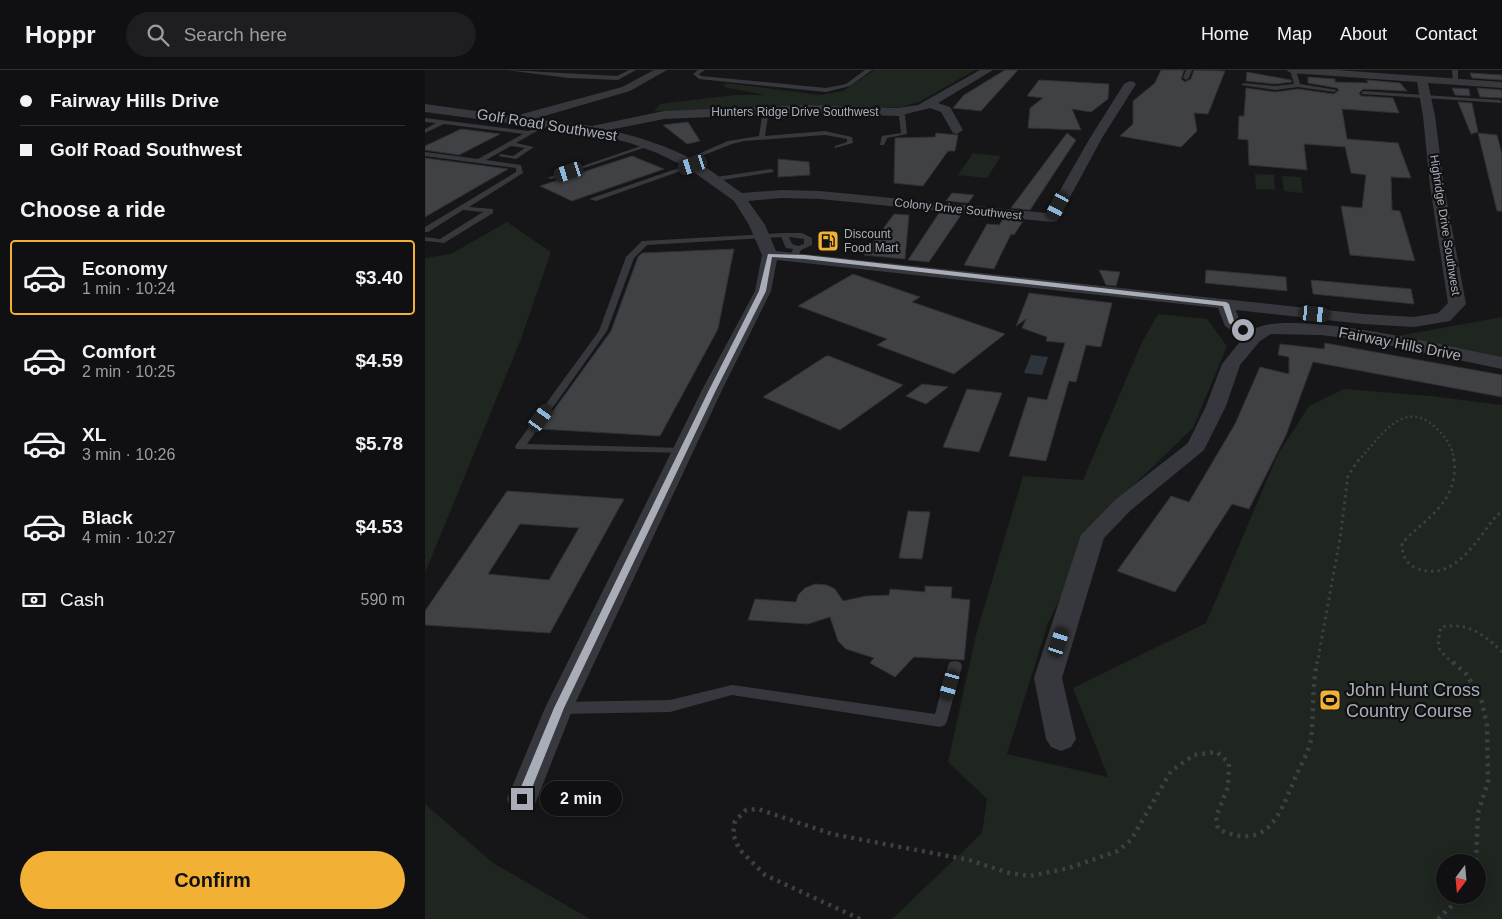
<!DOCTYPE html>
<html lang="en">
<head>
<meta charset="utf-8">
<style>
	:root { --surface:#101012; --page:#1e1e20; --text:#f1f3f6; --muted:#9c9d9f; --line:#303032; --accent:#f2b134 }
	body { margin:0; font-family:Helvetica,sans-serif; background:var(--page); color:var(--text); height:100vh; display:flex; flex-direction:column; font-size:19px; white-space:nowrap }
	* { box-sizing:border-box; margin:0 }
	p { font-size:16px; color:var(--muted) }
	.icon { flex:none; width:28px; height:28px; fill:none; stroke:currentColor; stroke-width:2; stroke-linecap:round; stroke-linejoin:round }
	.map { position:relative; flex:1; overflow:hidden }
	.panel { display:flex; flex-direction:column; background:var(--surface); width:425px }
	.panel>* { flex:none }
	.hud { display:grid; align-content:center; height:110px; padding:0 20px; background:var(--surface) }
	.needle { width:32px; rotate:196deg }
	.tools { position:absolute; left:1011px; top:784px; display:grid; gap:10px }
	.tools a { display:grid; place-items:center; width:50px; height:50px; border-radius:50%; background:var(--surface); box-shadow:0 2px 12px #0003,0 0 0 1px var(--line); font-size:25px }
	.end { position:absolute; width:22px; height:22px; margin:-11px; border:6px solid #a8adb8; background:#111; box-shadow:0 0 0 2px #111 }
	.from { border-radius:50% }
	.bubble { position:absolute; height:35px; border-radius:18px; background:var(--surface); box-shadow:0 2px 12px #0003,0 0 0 1px var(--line); font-size:16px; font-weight:600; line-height:35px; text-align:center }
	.car { position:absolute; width:15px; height:30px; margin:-15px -8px; border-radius:6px; box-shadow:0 0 4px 1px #0007; background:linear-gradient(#222 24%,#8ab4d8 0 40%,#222 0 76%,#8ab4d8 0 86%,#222 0) }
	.hud b { display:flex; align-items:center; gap:18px; height:48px; font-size:19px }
	.hud b+b { border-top:1px solid var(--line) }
	.hud i { width:12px; height:12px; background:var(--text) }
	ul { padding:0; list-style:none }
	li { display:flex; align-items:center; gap:15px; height:75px; margin:0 10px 8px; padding:0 10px; border:2px solid transparent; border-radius:5px }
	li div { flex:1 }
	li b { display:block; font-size:19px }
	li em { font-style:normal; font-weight:600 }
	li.on { border-color:var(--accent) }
	li>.icon { width:45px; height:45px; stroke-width:1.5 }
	h2 { padding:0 20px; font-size:22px; line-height:60px }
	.pay { display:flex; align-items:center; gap:12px; height:55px; padding:0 20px; font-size:19px }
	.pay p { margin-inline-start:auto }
	.cta { display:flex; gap:10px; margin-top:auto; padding:10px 20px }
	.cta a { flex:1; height:58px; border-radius:30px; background:var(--accent); color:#111; font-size:20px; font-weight:600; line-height:58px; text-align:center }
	header { display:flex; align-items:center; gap:30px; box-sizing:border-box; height:70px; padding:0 25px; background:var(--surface); border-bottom:1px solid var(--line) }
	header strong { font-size:24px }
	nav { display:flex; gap:28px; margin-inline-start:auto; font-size:18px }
	.search { width:350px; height:45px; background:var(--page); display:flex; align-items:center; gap:12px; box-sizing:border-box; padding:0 18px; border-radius:28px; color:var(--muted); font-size:19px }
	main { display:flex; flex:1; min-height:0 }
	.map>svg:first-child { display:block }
	.green { fill:#1e261f; fill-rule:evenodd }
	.water { fill:#2c353c }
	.building { fill:#404145; stroke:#303034; fill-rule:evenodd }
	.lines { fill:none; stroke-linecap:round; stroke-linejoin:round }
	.path-far2 { stroke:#3d3f44; stroke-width:2.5; stroke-dasharray:2 3; stroke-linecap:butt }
	.path-far1 { stroke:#3d3f44; stroke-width:3; stroke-dasharray:2.5 4; stroke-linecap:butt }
	.path { stroke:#3d3f44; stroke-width:4.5; stroke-dasharray:3 5; stroke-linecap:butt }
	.lane { fill:#37383d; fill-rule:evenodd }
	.street { fill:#37383d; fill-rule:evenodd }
	.route { fill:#a8adb8 }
	.labels { text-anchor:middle; stroke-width:4.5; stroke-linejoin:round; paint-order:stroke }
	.far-street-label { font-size:12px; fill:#a8adb8; stroke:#111113 }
	.far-poi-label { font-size:12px; fill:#a8adb8; stroke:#111113; text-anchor:start }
	.street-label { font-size:15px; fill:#a8adb8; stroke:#111113 }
	.near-poi-label { font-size:18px; fill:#a8adb8; stroke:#111113; text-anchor:start }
</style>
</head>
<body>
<header>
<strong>Hoppr</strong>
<div class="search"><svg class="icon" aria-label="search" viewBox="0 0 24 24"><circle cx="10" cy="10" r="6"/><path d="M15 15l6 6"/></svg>Search here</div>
<nav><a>Home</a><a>Map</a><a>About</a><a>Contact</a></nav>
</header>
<main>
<section class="panel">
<div class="hud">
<b><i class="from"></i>Fairway Hills Drive</b>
<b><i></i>Golf Road Southwest</b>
</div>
<h2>Choose a ride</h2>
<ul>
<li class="on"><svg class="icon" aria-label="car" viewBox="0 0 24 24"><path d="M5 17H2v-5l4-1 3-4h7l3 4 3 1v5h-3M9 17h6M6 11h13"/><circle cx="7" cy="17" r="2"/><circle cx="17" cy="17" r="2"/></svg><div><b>Economy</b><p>1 min · 10:24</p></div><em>$3.40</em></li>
<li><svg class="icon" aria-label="car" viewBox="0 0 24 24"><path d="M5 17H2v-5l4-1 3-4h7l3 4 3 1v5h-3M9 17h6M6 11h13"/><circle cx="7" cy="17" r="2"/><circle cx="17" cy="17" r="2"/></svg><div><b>Comfort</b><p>2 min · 10:25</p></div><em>$4.59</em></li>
<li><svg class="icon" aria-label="car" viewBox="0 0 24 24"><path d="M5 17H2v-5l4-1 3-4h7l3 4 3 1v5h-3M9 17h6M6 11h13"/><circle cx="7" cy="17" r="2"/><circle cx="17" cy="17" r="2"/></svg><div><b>XL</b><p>3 min · 10:26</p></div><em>$5.78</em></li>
<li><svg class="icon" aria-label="car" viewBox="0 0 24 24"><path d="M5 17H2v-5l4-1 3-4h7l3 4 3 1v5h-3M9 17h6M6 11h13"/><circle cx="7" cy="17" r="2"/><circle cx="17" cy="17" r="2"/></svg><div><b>Black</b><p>4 min · 10:27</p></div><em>$4.53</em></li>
</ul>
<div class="pay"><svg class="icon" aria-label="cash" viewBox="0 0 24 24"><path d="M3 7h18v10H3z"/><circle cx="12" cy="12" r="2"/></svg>Cash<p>590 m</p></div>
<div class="cta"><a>Confirm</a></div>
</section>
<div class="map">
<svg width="1077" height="849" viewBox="0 0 1077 849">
	<rect width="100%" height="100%" fill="#161618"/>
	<path class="green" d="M449,0H550L496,31L478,37L229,41L235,34L309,25H340L299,17L301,13L395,25L418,21Z
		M548,83L576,86L562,108L533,105Z
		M830,104L849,105L850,120L831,119Z
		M857,106L876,107L878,123L859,121Z
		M82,152L126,182L96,269L0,503V188L26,184Z
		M733,244L782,249L802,276L768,358L694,429L663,472L623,553L582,684L683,707L648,618L781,553L853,384L884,336L919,319L1006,326L1077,335V849H467L557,763L562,729L523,692L551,565L598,406L658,410L717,272ZM1020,792H1052V825H1020Z
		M1077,247V288L967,267Z
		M0,734L68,793L165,849H0Z"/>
	<path class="water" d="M606,285L623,287L617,305L599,303Z"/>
	<path class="building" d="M580,0H593L556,41L528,38L539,25Z
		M736,0H759L756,9L760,12L766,9L769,0L800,1L783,44L769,43L772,61L756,77L695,66L708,54V31L730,13Z
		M822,2L866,10L867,12L850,14L821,11Z
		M1045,3L1077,5V10L1047,8Z
		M883,7L910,9V12L943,13L942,10L975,13L982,21L938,19L934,23L936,26L968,28L974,43L917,39L922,69L973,73L986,108L966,107L967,140L975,141L990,191L925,185L916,136L937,138L941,105L926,103L920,77L879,74L882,100L824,95L823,70L813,69L814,46H819L821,18L850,22L873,19L909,24L914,20L912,18L883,13Z
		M614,10L684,14L683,29L666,42L647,39L656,60L603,58L605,38L618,28L602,26Z
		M1027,18L1044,19L1045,26L1030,25Z
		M1052,18L1077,20V28L1055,27Z
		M1033,32L1047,33L1053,62L1046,64Z
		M263,52L275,71L262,74L238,55Z
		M36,59L75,64L34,85L0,80V76Z
		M511,63L533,65L530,81H523L498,116L469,113L470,68L510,67Z
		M642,63L651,70L605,140L586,138Z
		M1053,63L1072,65L1077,84V141H1072Z
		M207,86L239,99L147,131L115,116Z
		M0,88L83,99L0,147Z
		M353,89L384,92L385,105L353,107Z
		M527,123L549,125L543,133L521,131Z
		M514,143L536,145L504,192L483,190Z
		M469,144L484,145L480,189L439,185Z
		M578,149L598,151L589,165L586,164L569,199L539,195L562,154L574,155Z
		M309,179L293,259L235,366L115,359L186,261L213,187L217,183Z
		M674,200L695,202L691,216L681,215Z
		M781,200L861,207L862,221L780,213Z
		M428,204L495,227L487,232L580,264L529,304L452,275L462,269L373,236Z
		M886,210L986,219L989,234L888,224Z
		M604,223L687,233L676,277L661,275L651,312L644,311L621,391L584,386L603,327L622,330L640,273L621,271L622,267L597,258L601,249L591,256Z
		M900,273L1077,305V327L888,292L861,365L824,439L807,434L750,522L692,501L746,426L764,432L810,354L835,297L864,304V287L853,285L855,274L899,279Z
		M401,286H404L478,315L415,360L338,327Z
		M497,314L523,317L501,334L481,326Z
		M542,319L577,323L554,382L518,377Z
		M82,421L199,429L125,563L0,555V541ZM95,454L154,458L124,510L63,504Z
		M483,441L505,442L497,489L474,488Z
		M390,514L402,515L410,519L418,531L441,526L464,525L465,519L500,522V516L527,517L526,528L545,530L539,590L489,587L470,607L445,593L449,588L421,579L413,571L405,547L383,554L323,550L330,529L371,532L373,525L380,518Z"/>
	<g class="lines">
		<path class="path-far2" d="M933,391C954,369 978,327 1010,357C1020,366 1028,377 1029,391"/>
		<path class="path-far1" d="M1029,389C1034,432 1002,447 977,473C977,484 980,493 991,498C1029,514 1052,469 1072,445L1077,442
			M892,594L915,469L923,406L934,389
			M1029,594C1012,578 1011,580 1016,557C1043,552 1059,564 1077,582"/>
		<path class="path" d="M1028,592L1041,604L1056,628L1062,655L1063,712L1053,743L1051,792
			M435,849L340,805L314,779L308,764L310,751L321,740L333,739L407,764L544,790L584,803L605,806L644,798L693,781L706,770L746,701L769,685L792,682L804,693L803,717L791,747L793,759C843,782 854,746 870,708C875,696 884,682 886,669C889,643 887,618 892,592
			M1013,849L1038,825"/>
		<path class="lane" d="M81,0L192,6L204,0H211L193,10L143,8Z
			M273,0H280L274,4L276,6L401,18L421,14L440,0H447L425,16L401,22L274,9L268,4Z
			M761,0H767L764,8L761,10L758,8Z
			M865,0H871L875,14L912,20L909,22L873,17L850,20L816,15L819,13L850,16L869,14Z
			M1027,0H1033V13L1028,12Z
			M938,21L1075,30L1077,33L936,24Z
			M341,38L344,40L340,66L400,61L427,67L428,73L410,78V76L422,72V69L400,65L319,71L307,74L262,92L257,91L303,71L334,66L338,40Z
			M473,40L480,45L482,64L462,68L459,75H455L457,66L476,63L474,46L470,42Z
			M0,48L104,61L121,52L126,53L91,73L109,77L91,89L73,86L76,84L88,86L100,78L86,76L61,90L96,95L98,103L44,137L68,139V143L19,173L0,171V167L15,169L58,142L38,140L3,162H0V157L91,102V98L0,86V82L53,89L98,64L19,54L0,63V59L11,53L0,52Z
			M222,74L227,75L127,109L122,108Z
			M268,93L270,94V96L171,131L164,129Z
			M346,99L349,101L348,102L291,111L288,109L291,107Z
			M359,163H377L387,168V175L376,180L372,188H369L365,186L368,179L361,178L356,167L222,175L209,188L182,261L102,374L258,378L262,379L263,381L262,383L91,379L90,377L91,375L174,261L201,187L217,171ZM364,167L379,169V174L373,176L367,174Z
			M530,591L535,592L537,596L522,651L520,655L515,657L307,625L245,642L134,644L129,642L127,638L129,634L134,632L245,630L307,615L510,644L523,596L525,592Z"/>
		<path class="street" d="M229,0H242L205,21L109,49L167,56L239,41L383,35L473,38L493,35L555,0H568L513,33L525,37L538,60L532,64L528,63L516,42L505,38L473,46L383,43L239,49L184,60C214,67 244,76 272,92C288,101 302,113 317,123L357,120L395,121L622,143L665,68L699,14L705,11L709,12L711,14L677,68L632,151L627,152L395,129L357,128L323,131L340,155L351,181L938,244L989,247L1013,243L1023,233L1005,116L998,46L992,12L866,3L861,0H912L1077,12V18L1003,13L1010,46L1019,116L1041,234L1025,251L989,257L938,254L811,240L814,249L829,259C868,238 1029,278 1077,287V299L938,270L895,265L846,264L835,271L815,295L801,336L779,380L706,440L679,468L637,608L651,669L646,677L636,681L626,677L621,669L609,608L656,465L690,430L763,373L781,336L797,294L818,268L800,256L793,238L352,190L346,221L297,320L148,638L112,729L108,738L97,742L86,738L82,729L120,638L277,320L330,221L337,185L324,155L309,131L263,98L232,83L205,73L168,64L0,42V34L95,47L97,44L197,17Z"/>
	</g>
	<path class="route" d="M343,184L380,185L801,232L804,234L809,251L821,260L815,261L804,253L798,236L380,189L347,187L341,221L291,320L139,638L101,733H93L91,729L129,638L284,320L334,221Z"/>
	<defs>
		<g id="fuel-square" transform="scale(1.125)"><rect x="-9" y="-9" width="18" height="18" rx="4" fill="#f2b134" stroke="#111113"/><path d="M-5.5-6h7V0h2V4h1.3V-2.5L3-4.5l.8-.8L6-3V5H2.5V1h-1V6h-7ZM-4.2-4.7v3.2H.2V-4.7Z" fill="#111"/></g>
		<g id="stadium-square" transform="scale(1.125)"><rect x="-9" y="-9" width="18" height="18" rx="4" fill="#f2b134" stroke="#111113"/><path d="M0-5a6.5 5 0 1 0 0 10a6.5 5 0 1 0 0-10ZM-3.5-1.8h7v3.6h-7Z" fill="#111"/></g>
	</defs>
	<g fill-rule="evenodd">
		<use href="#fuel-square" x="403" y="171"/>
		<use href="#stadium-square" x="905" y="630"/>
	</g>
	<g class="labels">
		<g class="far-street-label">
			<text x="370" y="46">Hunters Ridge Drive Southwest</text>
			<text transform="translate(533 139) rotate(6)" y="4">Colony Drive Southwest</text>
			<text transform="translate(1020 155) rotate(81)" y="4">Highridge Drive Southwest</text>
		</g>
		<g class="far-poi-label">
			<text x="419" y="168">Discount<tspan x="419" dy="14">Food Mart</tspan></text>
		</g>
		<g class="street-label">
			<text transform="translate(122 55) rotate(9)" y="5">Golf Road Southwest</text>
			<text transform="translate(975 274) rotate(11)" y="5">Fairway Hills Drive</text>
		</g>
		<g class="near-poi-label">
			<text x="921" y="626">John Hunt Cross<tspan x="921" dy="21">Country Course</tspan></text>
		</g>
	</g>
</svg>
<div class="tools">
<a><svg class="needle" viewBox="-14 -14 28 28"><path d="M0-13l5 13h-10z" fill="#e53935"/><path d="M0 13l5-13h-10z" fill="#9c9d9f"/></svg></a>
</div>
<i class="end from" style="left:818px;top:260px"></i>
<i class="end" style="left:97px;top:729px"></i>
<div class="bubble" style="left:115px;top:711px;width:82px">2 min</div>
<i class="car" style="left:268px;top:95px;rotate:252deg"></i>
<i class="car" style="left:144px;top:102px;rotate:252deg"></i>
<i class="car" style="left:633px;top:136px;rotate:208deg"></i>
<i class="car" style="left:890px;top:244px;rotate:96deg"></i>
<i class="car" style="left:116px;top:348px;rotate:36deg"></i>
<i class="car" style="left:634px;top:572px;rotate:18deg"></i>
<i class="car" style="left:525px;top:615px;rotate:196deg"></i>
</div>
</main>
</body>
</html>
